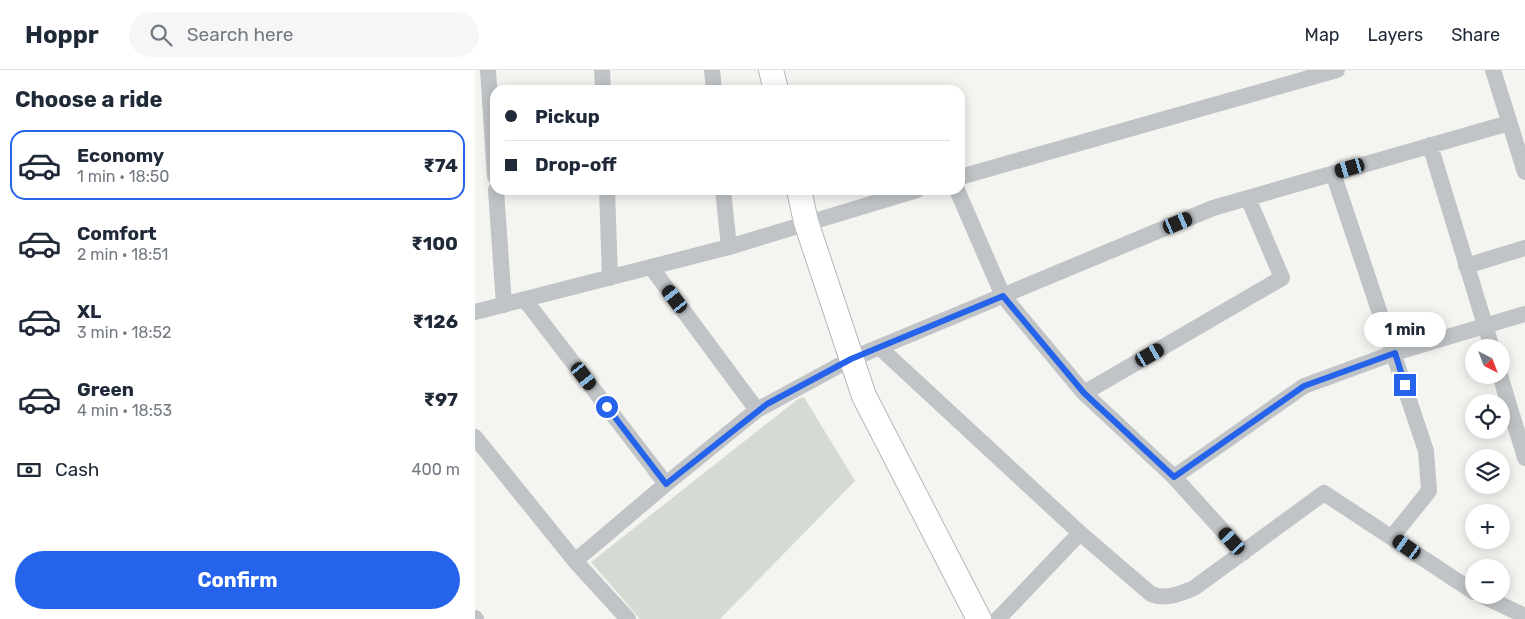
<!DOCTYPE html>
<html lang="en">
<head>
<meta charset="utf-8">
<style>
	:root { --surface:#fff; --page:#f6f6f7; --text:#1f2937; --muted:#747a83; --line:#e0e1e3; --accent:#2563eb }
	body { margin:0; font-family:Rubik,sans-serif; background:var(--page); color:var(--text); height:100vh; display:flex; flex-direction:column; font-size:19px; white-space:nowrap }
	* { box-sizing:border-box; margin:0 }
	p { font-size:16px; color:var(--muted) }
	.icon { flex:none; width:28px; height:28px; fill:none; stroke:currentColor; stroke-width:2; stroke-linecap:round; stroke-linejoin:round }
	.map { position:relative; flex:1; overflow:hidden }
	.side { display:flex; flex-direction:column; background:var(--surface); width:475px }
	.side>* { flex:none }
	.banner { position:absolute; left:15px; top:15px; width:475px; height:110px; border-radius:15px; box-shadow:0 2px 12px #0003; display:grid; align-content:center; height:110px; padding:0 15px; background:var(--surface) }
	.needle { width:32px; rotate:138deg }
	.buttons { position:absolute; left:990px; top:269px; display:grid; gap:10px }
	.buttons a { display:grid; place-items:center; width:45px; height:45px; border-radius:50%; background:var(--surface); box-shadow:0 2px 12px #0003; font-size:25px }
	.end { position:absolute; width:22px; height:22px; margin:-11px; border:6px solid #2563eb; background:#fff; box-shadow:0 0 0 2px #fff }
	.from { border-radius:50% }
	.bubble { position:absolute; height:35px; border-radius:18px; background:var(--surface); box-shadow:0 2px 12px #0003; font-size:16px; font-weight:700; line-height:35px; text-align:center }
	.car { position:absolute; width:15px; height:30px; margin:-15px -8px; border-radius:6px; box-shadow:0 0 4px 1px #0007; background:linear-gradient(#222 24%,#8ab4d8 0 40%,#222 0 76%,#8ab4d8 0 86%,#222 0) }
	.banner b { display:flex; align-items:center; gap:18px; height:48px; font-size:19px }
	.banner b+b { border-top:1px solid var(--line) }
	.banner i { width:12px; height:12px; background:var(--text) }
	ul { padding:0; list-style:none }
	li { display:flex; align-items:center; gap:15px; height:70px; margin:0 10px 8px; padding:0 5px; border:2px solid transparent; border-radius:15px }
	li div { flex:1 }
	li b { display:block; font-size:19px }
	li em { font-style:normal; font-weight:700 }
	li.current { border-color:var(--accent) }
	li>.icon { width:45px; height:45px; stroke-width:1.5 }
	h2 { padding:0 15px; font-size:22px; line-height:60px }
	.pay { display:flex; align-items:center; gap:12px; height:55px; padding:0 15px; font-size:19px }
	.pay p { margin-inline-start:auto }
	.cta { display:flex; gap:10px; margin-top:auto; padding:10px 15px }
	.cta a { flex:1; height:58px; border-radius:30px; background:var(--accent); color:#fff; font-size:20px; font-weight:700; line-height:58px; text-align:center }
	header { display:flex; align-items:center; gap:30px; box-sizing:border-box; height:70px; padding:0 25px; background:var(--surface); border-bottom:1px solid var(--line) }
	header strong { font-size:24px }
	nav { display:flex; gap:28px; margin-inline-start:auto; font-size:18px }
	.search { width:350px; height:45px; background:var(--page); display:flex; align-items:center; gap:12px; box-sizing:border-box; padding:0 18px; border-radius:28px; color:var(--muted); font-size:19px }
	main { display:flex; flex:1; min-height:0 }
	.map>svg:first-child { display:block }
	.green { fill:#d5dbd2 }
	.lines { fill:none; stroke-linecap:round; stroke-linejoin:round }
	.secondary-casing { stroke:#b2b7bb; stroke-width:26 }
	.minor { stroke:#c0c4c7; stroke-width:16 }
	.secondary { stroke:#fff; stroke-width:24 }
	.route { stroke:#2563eb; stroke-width:6 }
</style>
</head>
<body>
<header>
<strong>Hoppr</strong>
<div class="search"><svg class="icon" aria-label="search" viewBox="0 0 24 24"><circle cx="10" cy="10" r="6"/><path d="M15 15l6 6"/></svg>Search here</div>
<nav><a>Map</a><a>Layers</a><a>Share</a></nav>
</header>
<main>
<section class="side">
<h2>Choose a ride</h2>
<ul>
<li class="current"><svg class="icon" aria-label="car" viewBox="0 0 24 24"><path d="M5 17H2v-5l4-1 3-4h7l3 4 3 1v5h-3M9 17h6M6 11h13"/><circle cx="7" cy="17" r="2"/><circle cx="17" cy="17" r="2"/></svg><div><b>Economy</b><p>1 min · 18:50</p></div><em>₹74</em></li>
<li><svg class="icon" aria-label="car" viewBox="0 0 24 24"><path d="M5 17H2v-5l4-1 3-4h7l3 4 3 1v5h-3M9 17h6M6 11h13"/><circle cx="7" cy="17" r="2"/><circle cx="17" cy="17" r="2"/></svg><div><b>Comfort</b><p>2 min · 18:51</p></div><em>₹100</em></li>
<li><svg class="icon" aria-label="car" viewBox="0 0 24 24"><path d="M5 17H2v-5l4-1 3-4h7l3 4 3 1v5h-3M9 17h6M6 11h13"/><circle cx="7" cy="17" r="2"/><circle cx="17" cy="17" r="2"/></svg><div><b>XL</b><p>3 min · 18:52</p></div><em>₹126</em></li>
<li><svg class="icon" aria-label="car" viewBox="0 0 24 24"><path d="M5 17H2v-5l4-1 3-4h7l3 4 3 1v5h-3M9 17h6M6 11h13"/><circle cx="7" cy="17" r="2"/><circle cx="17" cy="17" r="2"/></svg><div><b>Green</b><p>4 min · 18:53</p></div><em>₹97</em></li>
</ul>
<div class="pay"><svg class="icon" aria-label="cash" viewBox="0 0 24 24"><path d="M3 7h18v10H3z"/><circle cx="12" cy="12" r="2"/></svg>Cash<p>400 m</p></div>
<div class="cta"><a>Confirm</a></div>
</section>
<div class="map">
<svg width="1050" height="549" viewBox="0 0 1050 549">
	<rect width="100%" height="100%" fill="#f4f5f1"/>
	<path class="green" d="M329,327L380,411L245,549H165L116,492L323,329Z"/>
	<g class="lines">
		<g class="secondary-casing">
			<path id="secondary" d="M296,0L301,20
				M324,120L331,152L389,326L504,549"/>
		</g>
		<path class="minor" d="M13,0L20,106
			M127,0L128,20
			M237,0L239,20
			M1018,0L1050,102
			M955,75L1017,278
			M858,103L951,381L954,421L917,467
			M485,107L862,0
			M21,120L29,235
			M132,120L135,208
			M248,120L254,177
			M482,120L528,226L609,323L699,407L768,483
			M991,196L1050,178
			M176,197L282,340
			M50,230L191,414
			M0,242L254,177L442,120
			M404,277L605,463L676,524C691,530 705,524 719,518L849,423L999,522
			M1025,305L1050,388
			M609,323L807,208L773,128
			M0,367L100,491L153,549
			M699,407L829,316L919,283L1050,244
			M100,491L191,414L282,340L376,289L738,138L1034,53
			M1006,525L1050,546
			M0,548L1,549
			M523,549L605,463"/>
		<use href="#secondary" class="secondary"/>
	</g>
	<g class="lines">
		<path class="route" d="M132,337L191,414L292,334L376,289L528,226L609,323L699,407L829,316L920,283L930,315"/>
	</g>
</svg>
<div class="buttons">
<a><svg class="needle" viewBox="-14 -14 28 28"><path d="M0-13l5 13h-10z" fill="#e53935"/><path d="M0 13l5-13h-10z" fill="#747a83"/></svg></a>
<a><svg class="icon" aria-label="locate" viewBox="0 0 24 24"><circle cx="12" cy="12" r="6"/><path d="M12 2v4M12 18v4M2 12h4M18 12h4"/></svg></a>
<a><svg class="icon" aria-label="layers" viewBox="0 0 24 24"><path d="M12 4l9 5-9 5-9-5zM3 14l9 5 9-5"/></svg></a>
<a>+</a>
<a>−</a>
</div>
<i class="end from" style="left:132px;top:337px"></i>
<i class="end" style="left:930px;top:315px"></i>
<div class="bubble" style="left:889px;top:242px;width:82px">1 min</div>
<i class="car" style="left:875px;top:98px;rotate:254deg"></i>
<i class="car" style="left:703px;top:153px;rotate:67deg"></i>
<i class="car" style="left:200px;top:229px;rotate:323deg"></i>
<i class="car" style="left:675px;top:285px;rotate:60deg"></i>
<i class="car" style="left:109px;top:306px;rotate:143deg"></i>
<i class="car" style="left:757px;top:471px;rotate:318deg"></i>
<i class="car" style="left:932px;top:477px;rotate:305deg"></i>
<div class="banner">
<b><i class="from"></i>Pickup</b>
<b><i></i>Drop-off</b>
</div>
</div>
</main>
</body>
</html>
